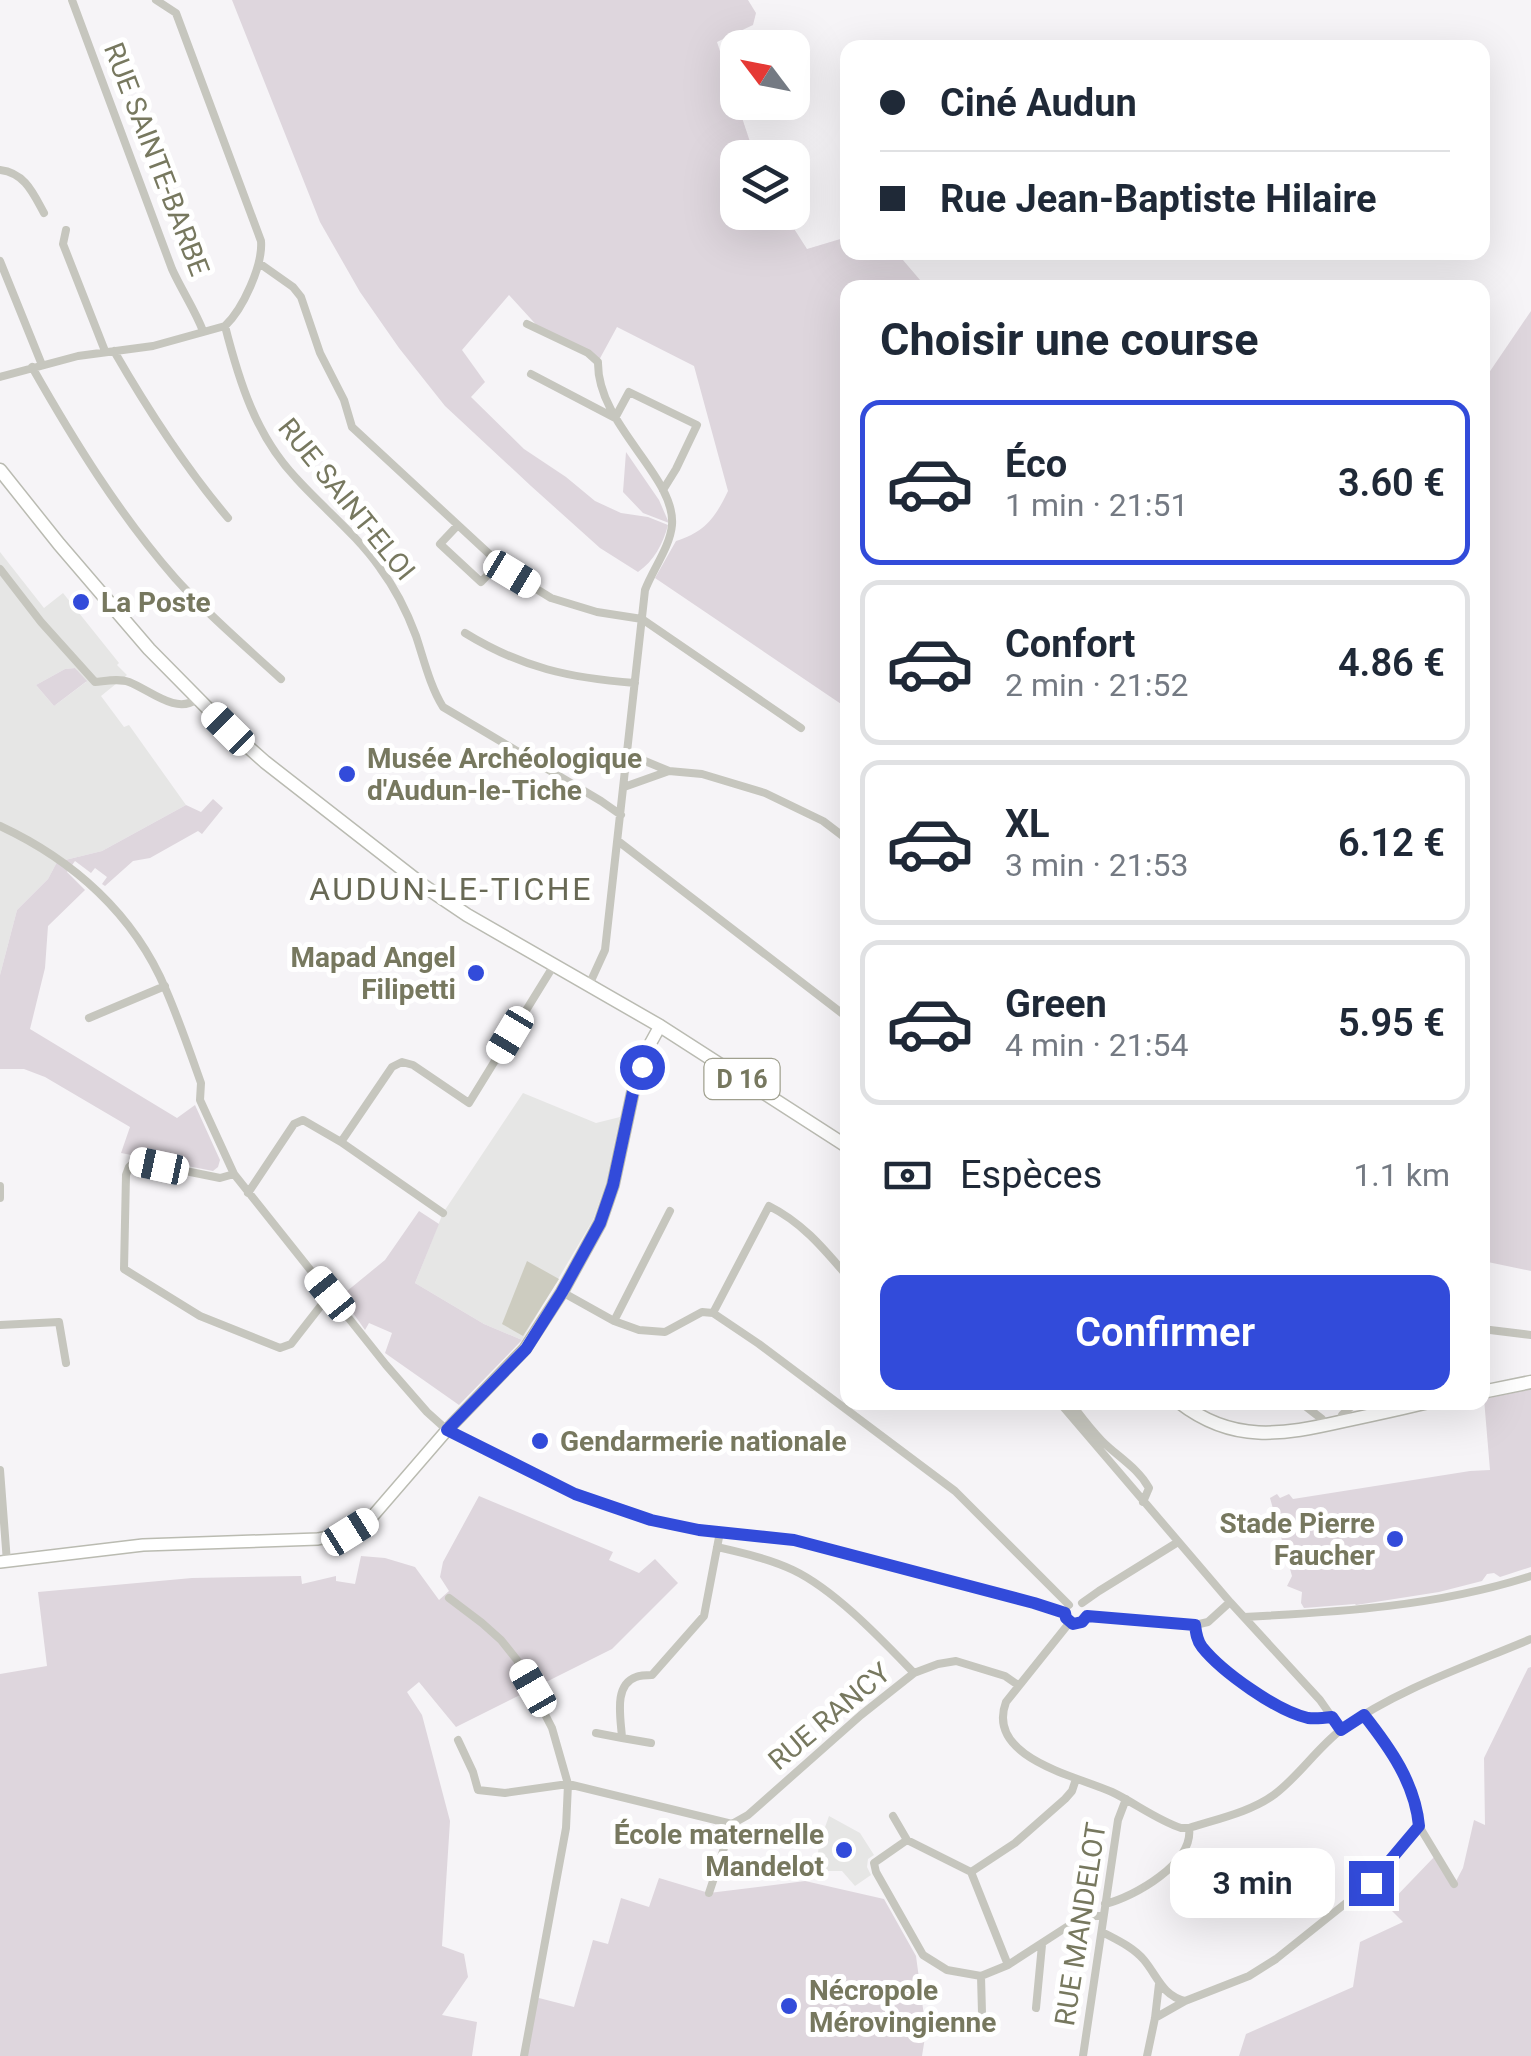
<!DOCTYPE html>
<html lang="fr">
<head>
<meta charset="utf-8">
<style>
	:root { --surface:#fff; --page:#f2f2f3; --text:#1f2937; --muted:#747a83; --line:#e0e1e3; --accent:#324bda }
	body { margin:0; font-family:Roboto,sans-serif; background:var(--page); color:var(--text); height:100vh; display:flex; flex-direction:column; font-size:38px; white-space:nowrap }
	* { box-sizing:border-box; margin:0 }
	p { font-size:32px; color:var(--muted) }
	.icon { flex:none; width:55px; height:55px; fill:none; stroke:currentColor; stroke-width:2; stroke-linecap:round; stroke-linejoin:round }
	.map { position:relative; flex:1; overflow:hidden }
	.sheet { position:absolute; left:840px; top:280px; width:650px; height:1130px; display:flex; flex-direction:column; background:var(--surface); border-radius:20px; box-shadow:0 10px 40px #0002 }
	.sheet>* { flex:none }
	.banner { position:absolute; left:840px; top:40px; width:650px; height:220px; border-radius:20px; box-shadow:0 10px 40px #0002; display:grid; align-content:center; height:220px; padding:0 40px; background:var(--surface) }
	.needle { width:65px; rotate:302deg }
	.buttons { position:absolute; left:720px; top:30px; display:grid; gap:20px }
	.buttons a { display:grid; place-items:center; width:90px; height:90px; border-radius:20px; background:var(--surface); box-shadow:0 10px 40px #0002; font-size:50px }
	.end { position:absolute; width:45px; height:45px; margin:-22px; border:12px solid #324bda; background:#fff; box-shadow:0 0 0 5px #fff }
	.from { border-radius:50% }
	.bubble { position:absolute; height:70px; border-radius:20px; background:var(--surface); box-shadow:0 10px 40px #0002; font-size:32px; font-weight:600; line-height:70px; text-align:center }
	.car { position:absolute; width:30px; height:60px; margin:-30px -15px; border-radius:12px; box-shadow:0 0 8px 2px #0007; background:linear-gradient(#fff 24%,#345 0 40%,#fff 0 76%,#345 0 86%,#fff 0) }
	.banner b { display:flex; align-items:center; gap:35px; height:95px; font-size:38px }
	.banner b+b { border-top:2px solid var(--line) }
	.banner i { width:25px; height:25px; background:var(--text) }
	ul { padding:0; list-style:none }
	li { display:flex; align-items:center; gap:30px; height:165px; margin:0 20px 15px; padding:0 20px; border:5px solid var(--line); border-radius:20px }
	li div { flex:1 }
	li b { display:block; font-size:38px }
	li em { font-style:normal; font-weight:600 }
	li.selected { border-color:var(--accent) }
	li>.icon { width:90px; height:90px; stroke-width:1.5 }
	h2 { padding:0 40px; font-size:45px; line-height:120px }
	.pay { display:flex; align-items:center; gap:25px; height:110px; padding:0 40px; font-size:38px }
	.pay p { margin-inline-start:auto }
	.primary-button { display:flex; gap:20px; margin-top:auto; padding:20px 40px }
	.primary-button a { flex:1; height:115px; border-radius:20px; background:var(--accent); color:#fff; font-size:40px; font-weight:600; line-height:115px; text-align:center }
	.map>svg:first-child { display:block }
	.built { fill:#e6e6e5; fill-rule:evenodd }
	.green { fill:#ded6dd }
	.water { fill:#cdccc0 }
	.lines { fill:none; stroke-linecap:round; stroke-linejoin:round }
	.secondary-casing { stroke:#babbb1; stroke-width:14 }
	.primary-casing { stroke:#babbb2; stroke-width:15 }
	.street { stroke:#c6c6be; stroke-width:8 }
	.secondary { stroke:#fff; stroke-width:11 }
	.primary { stroke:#fff; stroke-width:12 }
	.route { stroke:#324bda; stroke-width:12 }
	.poi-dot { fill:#324bda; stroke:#fff; stroke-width:4 }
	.labels { text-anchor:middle; stroke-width:10; stroke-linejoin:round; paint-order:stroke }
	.shield { fill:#fff; stroke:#a0a08f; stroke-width:2.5 }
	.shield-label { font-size:25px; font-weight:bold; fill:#77785f }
	.street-label { font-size:28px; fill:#77785f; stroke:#fff }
	.poi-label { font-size:28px; font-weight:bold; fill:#77785f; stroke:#fff; text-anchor:start }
	.quarter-label { font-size:32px; letter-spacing:2.5px; fill:#686955; stroke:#fff }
</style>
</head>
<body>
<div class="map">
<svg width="1531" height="2056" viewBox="0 0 1531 2056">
	<rect width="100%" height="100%" fill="#f6f4f7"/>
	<path class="built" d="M0,552L44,608L63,593L119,663L117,665L127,675L101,696L124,727L129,725L186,805L102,851L57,862L48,879L17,910L0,975ZM75,668L86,682L54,706L36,685L65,669Z
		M523,1093L596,1123L620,1117L606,1183L593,1220L522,1340L484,1324L415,1283L443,1213Z
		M829,1816L860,1833L874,1855L868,1859L867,1867L871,1875L855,1886L842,1871H816L819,1844Z"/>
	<path class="green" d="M232,0H748L756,13L753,25L717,42L755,157L738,158V212L784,213L807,249L847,237L848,252L897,253L926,287L848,288L847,708L655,578L676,541C705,532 715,518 728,491L694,366L617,327L598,362L541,330L509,295L462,350L485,382L471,397L524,449L566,477L595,501L621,513L648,517L668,525C663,544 654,561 638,572L600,548L531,486L445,406L399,348L360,292L320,222Z
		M1531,311V1271L1483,1261L1482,383Z
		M626,452L659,500L669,523L643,513L623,492Z
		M75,668L87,681L54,706L36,685L65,669Z
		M213,799L223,808L202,834L198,831L150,858L133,861L105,886L102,884L107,877L95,868L91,873L75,861L67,872L85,890L48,926L45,968L30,1029L177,1118L195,1105L220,1160L218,1167L213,1171L121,1153L130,1127L45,1077L24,1069H0V975L17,910L48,879L57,862L102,851L186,805L201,812Z
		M419,1211L439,1224L415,1283L484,1324L522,1340L459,1405L385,1353L392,1333L369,1323L365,1330L341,1296L385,1260Z
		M1531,1389V1567L1500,1577L1494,1573L1487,1574L1482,1581L1439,1592L1356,1605L1355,1604L1304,1608L1301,1603L1302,1592L1287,1586L1292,1576L1270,1498L1277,1494L1280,1498L1289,1494L1293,1499L1470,1471L1490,1470L1484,1399Z
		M479,1496L613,1552L609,1560L639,1573L655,1559L678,1583L612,1649L456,1727L419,1682L407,1692L422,1715L450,1821L442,1946L464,1954L468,1977L442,2015L477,2022L472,2056H0V1674L47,1666L38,1592L192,1578L301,1576L302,1584L336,1576V1581L355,1584L361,1556L385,1558L415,1567L439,1600L449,1591L440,1577L443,1562Z
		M1531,1667V2056H1239L1246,2034L1353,1987L1360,1942L1403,1922L1387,1906L1436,1855L1455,1883L1463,1868L1474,1820L1485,1825L1484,1758L1528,1668Z
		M659,1878L709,1893L805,1881L884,1899L916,1956L926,2031L922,2056H524L535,1997L574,2007L593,1940L608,1944L621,1898L649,1907Z"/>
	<path class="water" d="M527,1261L559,1279L523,1336L502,1324Z"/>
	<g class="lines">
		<g class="secondary-casing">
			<path id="secondary" d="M0,1562L143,1545L318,1539L350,1532L371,1518L447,1430L525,1349L562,1292L600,1223L613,1185L634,1087L649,1046L660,1026"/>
		</g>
		<g class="primary-casing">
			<path id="primary" d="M0,470L59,544L149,649L228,729L265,762L424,886L467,915L660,1026L848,1147
				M1482,1392L1531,1382
				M1179,1402C1233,1444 1282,1435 1344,1421C1372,1415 1400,1409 1429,1402"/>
		</g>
		<path class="street" d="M72,0L172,269C182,291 195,310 203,331
			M0,170C25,173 33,193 44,213
			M66,230L63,244L105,351
			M0,261L42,365
			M259,263L293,287L301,297L320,353L344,400L352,427L499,563L512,574L551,598L597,612L642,619L801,728
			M527,324L588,353L598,362C597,425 676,476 672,525C670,547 653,569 645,590L605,950L589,985
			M225,326C239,381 256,436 296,478C324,509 356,534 380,568C395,588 407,612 416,636C424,660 430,686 443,707L601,801L621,815
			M114,351C148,410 184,466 228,518
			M32,367C74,441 119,514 175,578C207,614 245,646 281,679
			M531,374L615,418L629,392L697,425L676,469L663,490
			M0,377L78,356L153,346L225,326C243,309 263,265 261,241L176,13L156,0
			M457,526L440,544L481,582L499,563
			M0,569L41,622L95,682C106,681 119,678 129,682C150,690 176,715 197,699
			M465,633C522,668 570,678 635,683
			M628,754L669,771L702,774L765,793L823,821L848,840
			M624,787L669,771
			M0,826C73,860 134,914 166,990C179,1020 190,1052 201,1083L200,1100L234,1174L386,1365L427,1412L447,1430L575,1494L651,1520L699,1530L794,1540L923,1573L1065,1613
			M618,841L848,1018
			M89,1018L165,986
			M341,1142L443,1213
			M234,1174L220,1178L136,1161L129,1167L126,1175L124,1269L200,1316L280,1348L291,1344L330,1294
			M0,1186V1198
			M248,1193L294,1124L303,1120L341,1142L392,1067L402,1062L413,1065L469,1103L554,965
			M562,1292L614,1321L639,1330L665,1332L702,1312L713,1313L759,1344L955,1491L1069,1605
			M713,1313L769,1206C803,1223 824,1249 848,1277
			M614,1321L670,1211
			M0,1325L59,1322L66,1363
			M1482,1329L1531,1335
			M1059,1402L1230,1602L1320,1700L1341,1730
			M1070,1402C1080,1415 1090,1429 1102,1441C1118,1457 1138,1468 1149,1488L1143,1502
			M1300,1402L1322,1419L1323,1426
			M1342,1422V1415L1356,1402
			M0,1470L7,1562
			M717,1547C743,1553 770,1559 793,1570C835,1590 882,1640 914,1673
			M449,1598L482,1623L501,1640L517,1660L552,1728L568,1784L566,1828L524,2056
			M1082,1603L1099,1591L1178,1542
			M1087,1616L1195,1625L1208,1622L1230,1602
			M1244,1617C1341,1612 1438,1606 1531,1576
			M1070,1622L1006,1702C985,1758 1077,1776 1112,1792C1135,1803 1157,1820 1181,1828H1189C1217,1819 1251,1812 1275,1794C1300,1775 1317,1748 1342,1729C1398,1689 1467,1666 1531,1639
			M1195,1625C1196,1633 1197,1641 1202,1647C1222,1672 1278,1711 1308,1718C1316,1720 1324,1718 1332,1717
			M596,1733L622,1738
			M458,1740L473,1772L478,1790L505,1793L568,1784L732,1824L748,1815L861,1715L914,1673L938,1664L956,1661L1005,1676L1018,1685
			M651,1743L622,1738C621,1719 613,1685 636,1677C641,1675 647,1675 652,1675L704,1616L720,1532
			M893,1816L907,1840
			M1419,1826L1454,1884
			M971,1872L1008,1965
			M709,1893L732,1824
			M1105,1904C1134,1897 1194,1863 1189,1828
			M1102,1932C1117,1940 1133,1947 1144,1960C1158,1977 1162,1995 1185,2001L1249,1976L1276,1959L1371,1883L1419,1826C1415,1783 1390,1748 1364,1715
			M981,1976L947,1970L923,1955L876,1872L874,1863L907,1840L971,1872L1015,1843L1065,1799L1072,1791L1076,1779
			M981,1976L1008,1965L1079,1919L1088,1916H1103
			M981,1976L982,2013
			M1036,2008L1042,1945
			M1155,2018L1185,2001
			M1083,2056L1118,1820L1126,1799
			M1147,2056L1155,2018L1159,1984"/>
		<use href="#secondary" class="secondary"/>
		<use href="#primary" class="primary"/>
	</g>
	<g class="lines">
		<path class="route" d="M642,1067L634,1087L613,1185L600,1223L562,1292L526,1349L447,1430L575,1494L651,1520L699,1530L794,1540L1034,1603L1065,1613L1066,1618L1073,1624L1082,1622L1087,1616L1195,1625C1196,1633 1197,1641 1202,1647C1222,1672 1277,1711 1308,1718C1316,1719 1324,1718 1332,1717L1341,1730L1364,1715C1390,1748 1415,1783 1419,1826L1371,1883"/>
	</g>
	<g class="poi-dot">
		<circle cx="81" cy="602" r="10"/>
		<circle cx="347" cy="774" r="10"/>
		<circle cx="476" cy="973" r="10"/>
		<circle cx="540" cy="1441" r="10"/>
		<circle cx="1395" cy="1539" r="10"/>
		<circle cx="844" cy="1850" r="10"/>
		<circle cx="789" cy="2006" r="10"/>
	</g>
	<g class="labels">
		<rect class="shield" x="704.5" y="1059" width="75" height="40" rx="8"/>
		<g class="shield-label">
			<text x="742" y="1088">D 16</text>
		</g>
		<g class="street-label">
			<text transform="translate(157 159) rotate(69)" y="10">RUE SAINTE-BARBE</text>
			<text transform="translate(347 499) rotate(51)" y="10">RUE SAINT-ELOI</text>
			<text transform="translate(829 1716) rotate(-40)" y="10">RUE RANCY</text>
			<text transform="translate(1080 1924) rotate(-81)" y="10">RUE MANDELOT</text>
		</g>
		<g class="poi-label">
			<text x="101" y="612">La Poste</text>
			<text x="367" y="768">Musée Archéologique<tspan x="367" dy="32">d'Audun-le-Tiche</tspan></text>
			<text x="456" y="967" text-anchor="end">Mapad Angel<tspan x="456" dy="32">Filipetti</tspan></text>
			<text x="560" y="1451">Gendarmerie nationale</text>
			<text x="1375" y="1533" text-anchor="end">Stade Pierre<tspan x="1375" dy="32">Faucher</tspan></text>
			<text x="824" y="1844" text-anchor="end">École maternelle<tspan x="824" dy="32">Mandelot</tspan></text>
			<text x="809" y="2000">Nécropole<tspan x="809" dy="32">Mérovingienne</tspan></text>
		</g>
		<g class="quarter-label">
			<text x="451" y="900">AUDUN-LE-TICHE</text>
		</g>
	</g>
</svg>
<div class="buttons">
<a><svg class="needle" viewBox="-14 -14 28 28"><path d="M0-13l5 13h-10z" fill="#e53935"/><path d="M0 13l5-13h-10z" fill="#747a83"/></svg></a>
<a><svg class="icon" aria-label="layers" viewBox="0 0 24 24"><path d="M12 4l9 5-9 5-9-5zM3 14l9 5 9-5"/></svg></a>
</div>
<i class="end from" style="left:642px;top:1067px"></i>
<i class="end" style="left:1371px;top:1883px"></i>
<div class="bubble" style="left:1170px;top:1848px;width:165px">3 min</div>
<i class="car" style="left:512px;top:574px;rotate:121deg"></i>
<i class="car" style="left:228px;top:729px;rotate:315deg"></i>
<i class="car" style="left:510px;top:1035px;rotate:211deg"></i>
<i class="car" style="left:159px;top:1166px;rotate:282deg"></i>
<i class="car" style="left:330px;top:1294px;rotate:321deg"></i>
<i class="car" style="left:350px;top:1532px;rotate:58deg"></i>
<i class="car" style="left:533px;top:1688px;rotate:330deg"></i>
<div class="banner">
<b><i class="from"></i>Ciné Audun</b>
<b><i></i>Rue Jean-Baptiste Hilaire</b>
</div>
<section class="sheet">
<h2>Choisir une course</h2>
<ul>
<li class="selected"><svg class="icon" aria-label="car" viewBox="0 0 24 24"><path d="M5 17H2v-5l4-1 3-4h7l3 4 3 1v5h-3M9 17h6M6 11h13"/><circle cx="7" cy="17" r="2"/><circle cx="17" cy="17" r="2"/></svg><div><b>Éco</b><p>1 min · 21:51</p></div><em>3.60 €</em></li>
<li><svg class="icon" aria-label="car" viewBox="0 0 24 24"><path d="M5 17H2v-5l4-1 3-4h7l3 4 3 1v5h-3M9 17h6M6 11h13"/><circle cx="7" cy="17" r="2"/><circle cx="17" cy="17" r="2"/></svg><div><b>Confort</b><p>2 min · 21:52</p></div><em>4.86 €</em></li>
<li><svg class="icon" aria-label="car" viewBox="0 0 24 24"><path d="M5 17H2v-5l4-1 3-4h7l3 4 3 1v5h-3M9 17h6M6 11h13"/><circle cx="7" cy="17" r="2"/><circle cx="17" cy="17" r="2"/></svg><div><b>XL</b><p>3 min · 21:53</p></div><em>6.12 €</em></li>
<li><svg class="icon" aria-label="car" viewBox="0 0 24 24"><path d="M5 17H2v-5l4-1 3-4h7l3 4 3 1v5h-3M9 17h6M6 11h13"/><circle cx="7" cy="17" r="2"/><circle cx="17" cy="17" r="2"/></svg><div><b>Green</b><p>4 min · 21:54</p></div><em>5.95 €</em></li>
</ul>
<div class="pay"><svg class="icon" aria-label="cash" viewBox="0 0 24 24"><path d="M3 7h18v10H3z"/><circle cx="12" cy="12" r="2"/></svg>Espèces<p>1.1 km</p></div>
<div class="primary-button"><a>Confirmer</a></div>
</section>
</div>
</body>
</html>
